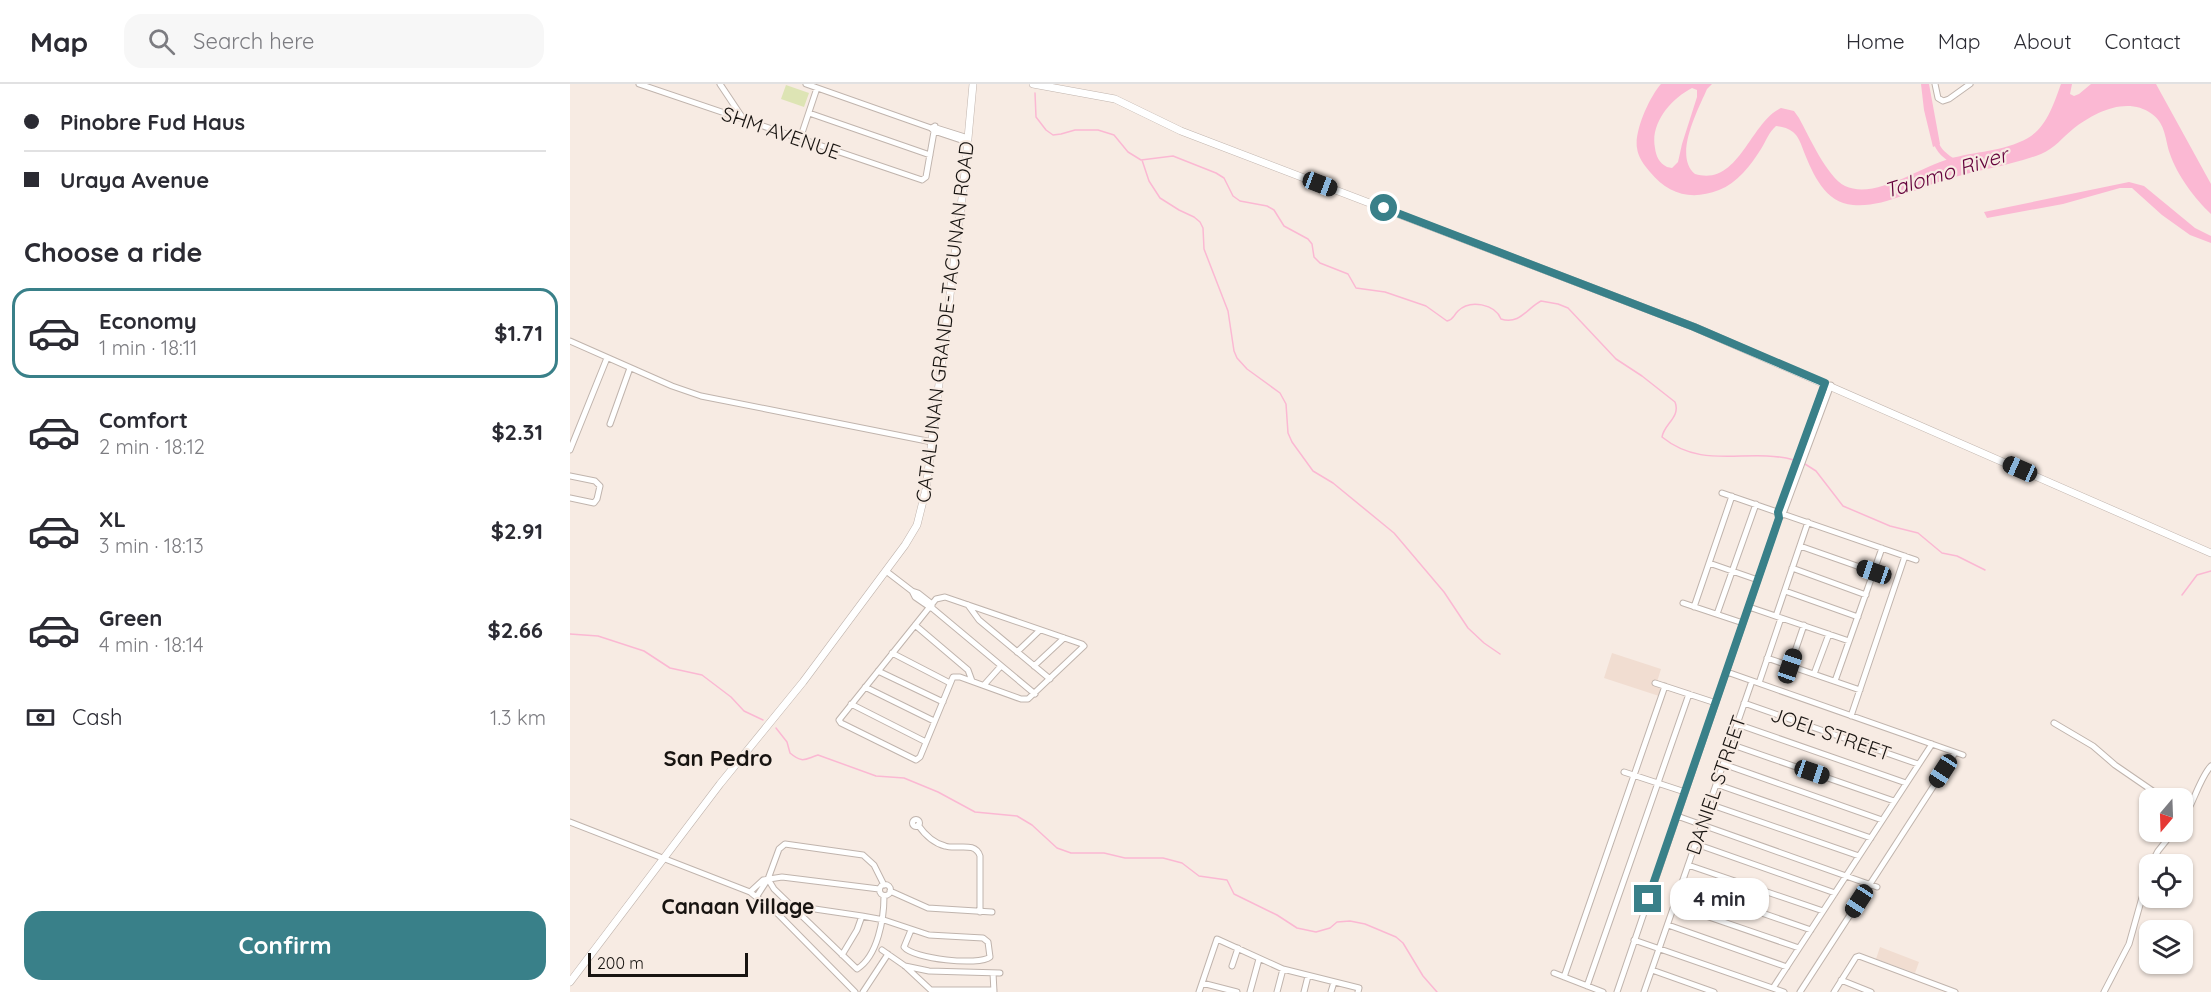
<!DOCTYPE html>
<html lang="en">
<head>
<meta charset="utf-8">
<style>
	:root { --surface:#fff; --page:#f7f7f7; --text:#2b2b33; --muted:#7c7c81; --line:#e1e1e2; --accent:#398089 }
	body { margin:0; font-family:Quicksand,sans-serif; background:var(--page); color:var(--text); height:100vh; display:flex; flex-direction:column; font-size:22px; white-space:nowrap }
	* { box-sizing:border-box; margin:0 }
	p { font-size:20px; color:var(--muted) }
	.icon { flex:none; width:33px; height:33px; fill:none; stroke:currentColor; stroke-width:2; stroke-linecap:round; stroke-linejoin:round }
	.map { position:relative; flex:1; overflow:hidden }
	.details { display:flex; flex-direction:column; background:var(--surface); width:570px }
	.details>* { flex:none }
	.guide { display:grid; align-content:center; height:132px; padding:0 24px; background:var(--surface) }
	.needle { width:39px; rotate:199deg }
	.tools { position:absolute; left:1569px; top:704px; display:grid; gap:12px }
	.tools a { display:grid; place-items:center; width:54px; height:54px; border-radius:12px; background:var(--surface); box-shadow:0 2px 4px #0004; font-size:30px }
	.scale { position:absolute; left:18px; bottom:15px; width:160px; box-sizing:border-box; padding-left:6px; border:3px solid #181411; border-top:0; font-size:16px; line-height:21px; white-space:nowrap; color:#181411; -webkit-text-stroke:4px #f7ebe3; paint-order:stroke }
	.end { position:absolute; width:27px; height:27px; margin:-14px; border:8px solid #398089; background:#fff; box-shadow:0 0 0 3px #fff }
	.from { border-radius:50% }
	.bubble { position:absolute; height:42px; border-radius:18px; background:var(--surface); box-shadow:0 2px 4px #0004; font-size:20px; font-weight:700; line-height:42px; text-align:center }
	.car { position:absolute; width:18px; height:36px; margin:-18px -9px; border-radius:8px; box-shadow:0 0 4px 2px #0007; background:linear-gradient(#222 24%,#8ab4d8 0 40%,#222 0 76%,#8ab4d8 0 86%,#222 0) }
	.guide b { display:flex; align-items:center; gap:21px; height:57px; font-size:22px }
	.guide b+b { border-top:2px solid var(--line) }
	.guide i { width:15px; height:15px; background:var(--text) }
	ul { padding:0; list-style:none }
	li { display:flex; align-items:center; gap:18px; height:90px; margin:0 12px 9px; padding:0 12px; border:3px solid transparent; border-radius:18px }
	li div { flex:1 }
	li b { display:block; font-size:22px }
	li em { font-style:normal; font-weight:700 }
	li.active { border-color:var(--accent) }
	li>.icon { width:54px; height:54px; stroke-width:1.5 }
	h2 { padding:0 24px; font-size:27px; line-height:72px }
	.pay { display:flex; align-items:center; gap:15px; height:66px; padding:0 24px; font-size:22px }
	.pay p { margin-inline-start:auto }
	.button { display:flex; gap:12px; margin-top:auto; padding:12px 24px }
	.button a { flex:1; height:69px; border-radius:18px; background:var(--accent); color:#fff; font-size:24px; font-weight:700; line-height:69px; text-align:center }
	header { display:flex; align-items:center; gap:36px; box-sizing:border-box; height:84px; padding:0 30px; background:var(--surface); border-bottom:2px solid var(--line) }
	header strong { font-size:28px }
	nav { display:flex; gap:33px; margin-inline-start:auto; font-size:21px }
	.search { width:420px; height:54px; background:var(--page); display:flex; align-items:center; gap:15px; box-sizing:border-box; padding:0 21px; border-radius:18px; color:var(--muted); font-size:22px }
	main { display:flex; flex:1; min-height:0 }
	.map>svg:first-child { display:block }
	.built { fill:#f1ddd1 }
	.green { fill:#dde4b4 }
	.water { fill:#fbb8d3; fill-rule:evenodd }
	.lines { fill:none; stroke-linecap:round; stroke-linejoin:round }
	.stream { stroke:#fbb8d3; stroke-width:1.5 }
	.canal { stroke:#fbb8d3; stroke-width:5 }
	.minor-casing { stroke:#c0b4ad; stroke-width:7 }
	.major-casing { stroke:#c0b4ad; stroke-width:8 }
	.minor { stroke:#fff; stroke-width:5 }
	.major { stroke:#fff; stroke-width:7 }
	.route { stroke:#398089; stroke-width:8 }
	.labels { text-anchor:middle; stroke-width:4.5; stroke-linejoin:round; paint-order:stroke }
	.street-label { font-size:20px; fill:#181411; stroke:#f7ebe3 }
	.water-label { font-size:21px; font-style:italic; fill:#65023c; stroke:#f7ebe3 }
	.neighbourhood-label { font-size:21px; font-weight:bold; fill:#181411; stroke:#f7ebe3 }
	.quarter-label { font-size:22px; font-weight:bold; fill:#181411; stroke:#f7ebe3 }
</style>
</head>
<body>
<header>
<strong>Map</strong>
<div class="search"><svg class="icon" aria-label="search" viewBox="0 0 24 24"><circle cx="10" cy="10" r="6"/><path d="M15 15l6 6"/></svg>Search here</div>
<nav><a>Home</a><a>Map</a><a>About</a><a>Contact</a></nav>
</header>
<main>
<section class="details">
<div class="guide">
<b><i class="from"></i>Pinobre Fud Haus</b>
<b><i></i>Uraya Avenue</b>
</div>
<h2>Choose a ride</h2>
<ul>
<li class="active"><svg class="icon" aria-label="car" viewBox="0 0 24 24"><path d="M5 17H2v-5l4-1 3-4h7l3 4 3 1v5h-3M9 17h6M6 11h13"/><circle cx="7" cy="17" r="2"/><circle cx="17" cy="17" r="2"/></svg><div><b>Economy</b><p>1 min · 18:11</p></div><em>$1.71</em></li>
<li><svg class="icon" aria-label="car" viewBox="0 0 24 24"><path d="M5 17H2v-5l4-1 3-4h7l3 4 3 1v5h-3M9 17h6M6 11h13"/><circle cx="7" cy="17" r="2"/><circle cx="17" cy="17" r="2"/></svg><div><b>Comfort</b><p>2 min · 18:12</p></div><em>$2.31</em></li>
<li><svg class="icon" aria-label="car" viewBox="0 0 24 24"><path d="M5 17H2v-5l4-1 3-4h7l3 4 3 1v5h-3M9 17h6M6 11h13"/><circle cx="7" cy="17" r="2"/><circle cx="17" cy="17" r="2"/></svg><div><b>XL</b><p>3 min · 18:13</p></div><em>$2.91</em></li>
<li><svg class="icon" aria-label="car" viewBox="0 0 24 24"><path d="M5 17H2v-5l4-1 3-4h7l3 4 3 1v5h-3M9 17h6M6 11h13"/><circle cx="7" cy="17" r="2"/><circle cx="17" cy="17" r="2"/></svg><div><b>Green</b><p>4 min · 18:14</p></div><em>$2.66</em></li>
</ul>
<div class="pay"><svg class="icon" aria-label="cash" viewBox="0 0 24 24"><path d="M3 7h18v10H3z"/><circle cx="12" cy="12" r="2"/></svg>Cash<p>1.3 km</p></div>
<div class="button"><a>Confirm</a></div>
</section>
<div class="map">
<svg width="1641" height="908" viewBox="0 0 1641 908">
	<rect width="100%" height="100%" fill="#f7ebe3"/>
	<path class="built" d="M1042,569L1091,585L1086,601L1092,603L1089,612L1034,594Z
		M1310,863L1349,878L1345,889L1306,875Z"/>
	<path class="green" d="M216,1L239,9L234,23L211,15Z"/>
	<path class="water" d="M1091,0H1142L1137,5C1128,26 1103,72 1125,90C1169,103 1180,38 1211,24L1224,27L1229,34C1239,52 1257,93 1275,102C1305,116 1350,83 1379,75C1405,67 1433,68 1458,54C1477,43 1484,19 1491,0H1502L1500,10L1504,12L1509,10L1521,0H1586L1641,100V130C1625,115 1607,91 1600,70C1595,56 1596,40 1582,30C1557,12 1525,28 1503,45C1493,53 1484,65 1471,70C1440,82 1406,86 1375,96C1346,104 1314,124 1283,121C1255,119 1243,90 1234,68C1231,60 1229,53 1223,48C1218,44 1212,43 1206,42C1199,48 1196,57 1191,65C1181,81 1167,99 1149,106C1121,117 1098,110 1080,88C1074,81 1068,73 1067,64C1064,47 1080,12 1091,0ZM1122,4L1127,6V13L1112,60L1108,78L1102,84L1097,83C1089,79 1086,72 1085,64C1080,39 1101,15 1122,4Z
		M1351,0H1359L1370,60L1363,63L1354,26Z
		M1559,98L1574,102L1625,144L1641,152V159L1620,151L1592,131L1562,104H1550L1493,120L1417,134L1414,128Z"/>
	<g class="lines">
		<path class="stream" d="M465,9L466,33L476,46L483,51L491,50L505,46H528L544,51L558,68L571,76L603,72L646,89L654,94L663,112L670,117L697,122L704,126L714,142L738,155L742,160L744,173L750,179L778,190L786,204L815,208L856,222L877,237C884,235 883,232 888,227C900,215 925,220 931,235C950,241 957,224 971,217L988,220L998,224L1046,275L1072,292L1105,318C1111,333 1094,340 1092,353C1134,387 1177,363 1224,376
			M572,76L579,97L590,114L609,126L624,133L630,138L633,144L634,165L658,227L664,267L667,274L677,285L710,309L716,320L718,349L722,358L743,387L763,399L824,449L874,508L898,544L914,559L930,570
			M1235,380L1246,387L1273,422L1320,442L1348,449L1372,469L1387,472L1415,486
			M1612,511L1627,491L1641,487
			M0,550L28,552L74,567L100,584L132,591L161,613L174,627L193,636
			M206,644L217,658L220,669C233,680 235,675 248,671L306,692L334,694L368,708L405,728L447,732L462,741L487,764L501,769H534L555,774H593L612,779L629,792L657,796L664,810L707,831L727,844L746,848L760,844L767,838L780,837L795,840L826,853L833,859L853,892L867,908"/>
		<path class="canal" d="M1366,57C1367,66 1377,74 1385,78"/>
		<g class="minor-casing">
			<path id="minor" d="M69,0L352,96L356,93L365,42
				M150,0L174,36
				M236,0L361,44L364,47L397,58
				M1365,0L1368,14L1373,17L1379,15L1400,0
				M239,29L360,71
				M363,43L398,54
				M230,55L247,4
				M0,257L102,302L131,312L362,358
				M40,340L60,284
				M0,366L37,274
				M0,392L25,397L30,402L27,415L24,419L0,414
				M1152,409L1346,476
				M1208,430L1255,299
				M1230,462L1304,488
				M1139,479L1188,496
				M1222,484L1296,511
				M316,487L342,507L345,513L361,524
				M342,507L348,509L362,520V524L465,610
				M1215,507L1288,533
				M375,513L512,560L514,562L458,615H451L390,593H383L350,673L346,676L271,639L269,636L366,515Z
				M1113,519L1173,539
				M398,521L409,536L480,595
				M1124,523L1162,412
				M1179,523L1279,557
				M1147,530L1186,420
				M1206,532L1238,438
				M345,541L398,586L402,597
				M447,568L470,546
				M322,569L380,599
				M1197,574L1290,606
				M464,582L494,554
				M1220,582L1234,541
				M308,587L373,618
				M1157,588L1393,671
				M1244,590L1259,550
				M1265,597L1312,464
				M1085,599L1146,619
				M1189,599L1211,534
				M414,601L431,582
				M295,603L364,637
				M1174,619L1348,680
				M281,620L356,658
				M1281,632L1335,472
				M1484,639L1523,662L1545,681L1593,714
				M1167,640L1336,699
				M1160,660L1324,717
				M1153,680L1312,736
				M1054,688L1115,708
				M1146,700L1301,754
				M1139,720L1289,772
				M1107,732L1307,803
				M342.5 739a3.5 3.5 0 1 1 7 0a3.5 3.5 0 1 1-7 0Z
				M1612,737C1623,721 1630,693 1641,682
				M0,738L180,808L208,830L285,908
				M348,741C355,751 363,759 375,762C387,766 405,757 410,772V828
				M1126,760L1265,809
				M1581,780L1588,767L1604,747
				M1118,781L1253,827
				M198,795L204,805L287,885C308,872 314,834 314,812
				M309.5 806a5.5 5.5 0 1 1 11 0a5.5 5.5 0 1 1-11 0Z
				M1111,801L1241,846
				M320,807L358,824L422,828
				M180,808L193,796L212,793L309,805
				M187,812L198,795L209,765L215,760L293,771L304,781L314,801
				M1104,821L1229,864
				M227,827L238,824L292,832L314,836L359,851L413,854L418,858L420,873C409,882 343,875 334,863L341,846
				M1098,841L1217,883
				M1064,856L1214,908
				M312,866L335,882L363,908
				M272,871L287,846L292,832
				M335,882L359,887L430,889
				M662,882L668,864
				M1082,886L1144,908
				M423,889L424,908
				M984,889L1033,908
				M994,893L1095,602
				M1271,896L1301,908
				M632,899L667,908
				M1017,902L1119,610
				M1203,904L1362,660
				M361,906H424
				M293,908L318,870
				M629,908L647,855L713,885L789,904L788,908
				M680,908L689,875
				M707,908L713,885
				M734,908L738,892
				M761,908L764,898
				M1047,908L1209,434L1213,430L1261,301
				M1074,908L1182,597
				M1230,908L1385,669
				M1264,908L1286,873L1289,872L1385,908
				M1534,908L1559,860L1580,785"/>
		</g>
		<g class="major-casing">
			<path id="major" d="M463,0L545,15L611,47L1124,243L1641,469
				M0,898L150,700L233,598L335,461L347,441L356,405L394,98L403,0"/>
		</g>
		<use href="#minor" class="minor"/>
		<use href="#major" class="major"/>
	</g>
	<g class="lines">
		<path class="route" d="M814,124L1124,243L1255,299L1208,428L1209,434L1078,815"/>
	</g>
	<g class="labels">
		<g class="street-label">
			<text transform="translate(211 49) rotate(19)" y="7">SHM AVENUE</text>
			<text transform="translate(375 238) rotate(-83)" y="7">CATALUNAN GRANDE-TACUNAN ROAD</text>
			<text transform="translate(1261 650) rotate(19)" y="7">JOEL STREET</text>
			<text transform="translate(1146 701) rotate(-71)" y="7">DANIEL STREET</text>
		</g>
		<g class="water-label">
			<text transform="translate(1376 89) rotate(-17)" y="7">Talomo River</text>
		</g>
		<g class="neighbourhood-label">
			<text x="168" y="830">Canaan Village</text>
		</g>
		<g class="quarter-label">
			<text x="148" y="682">San Pedro</text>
		</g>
	</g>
</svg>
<div class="tools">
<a><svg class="needle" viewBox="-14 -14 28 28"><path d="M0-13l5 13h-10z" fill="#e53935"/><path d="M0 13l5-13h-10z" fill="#7c7c81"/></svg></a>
<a><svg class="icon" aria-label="locate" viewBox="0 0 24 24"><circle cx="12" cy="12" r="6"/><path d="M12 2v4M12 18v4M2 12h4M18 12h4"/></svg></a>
<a><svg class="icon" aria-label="layers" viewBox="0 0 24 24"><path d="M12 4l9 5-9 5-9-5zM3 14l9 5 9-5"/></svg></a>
</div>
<div class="scale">200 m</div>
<i class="end from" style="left:814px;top:124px"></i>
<i class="end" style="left:1078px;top:815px"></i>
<div class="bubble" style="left:1100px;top:794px;width:99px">4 min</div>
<i class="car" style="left:750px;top:100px;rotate:111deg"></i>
<i class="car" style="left:1450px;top:385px;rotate:294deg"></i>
<i class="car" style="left:1304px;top:488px;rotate:289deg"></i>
<i class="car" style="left:1220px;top:582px;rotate:19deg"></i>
<i class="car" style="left:1373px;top:687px;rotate:213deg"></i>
<i class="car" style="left:1242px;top:688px;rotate:109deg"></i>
<i class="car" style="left:1289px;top:817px;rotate:213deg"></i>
</div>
</main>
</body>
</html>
